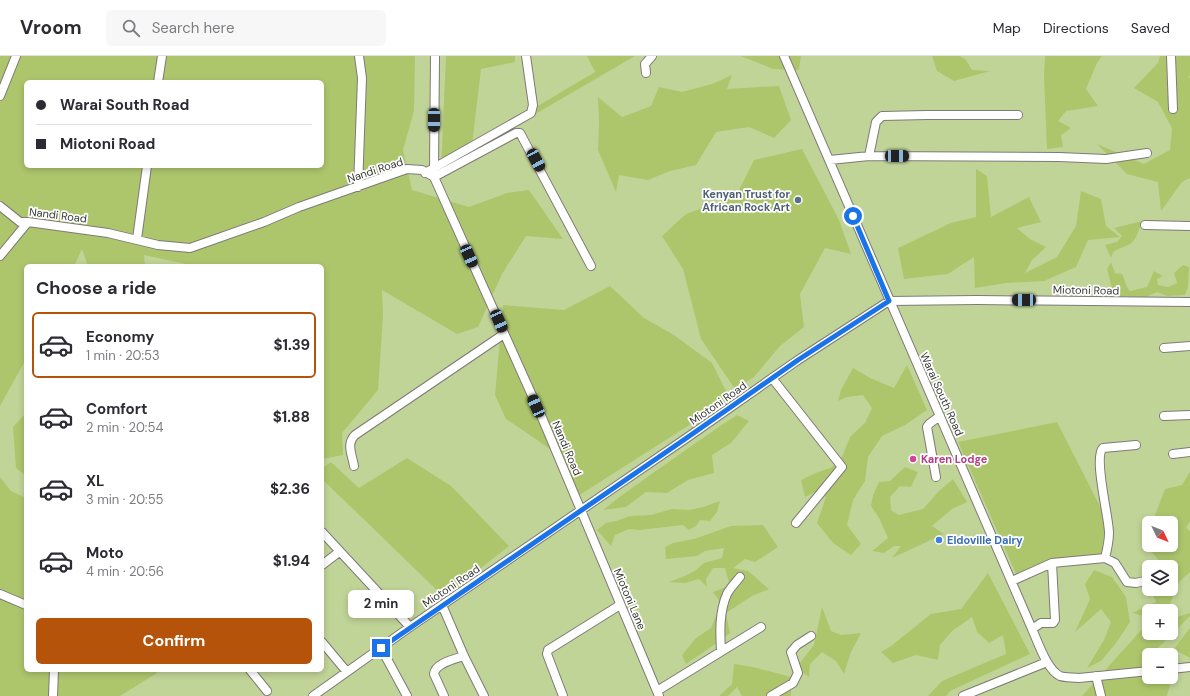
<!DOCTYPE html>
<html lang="en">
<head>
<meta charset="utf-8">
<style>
	:root { --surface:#fff; --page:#f7f7f7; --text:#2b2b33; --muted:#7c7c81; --line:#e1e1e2; --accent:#b45309 }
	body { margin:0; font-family:"DM Sans",sans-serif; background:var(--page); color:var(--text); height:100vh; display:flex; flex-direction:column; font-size:15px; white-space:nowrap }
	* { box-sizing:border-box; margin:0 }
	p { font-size:13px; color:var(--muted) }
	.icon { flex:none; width:22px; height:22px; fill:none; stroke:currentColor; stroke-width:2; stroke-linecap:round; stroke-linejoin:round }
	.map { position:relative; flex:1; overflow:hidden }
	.panel { position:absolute; left:24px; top:208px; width:300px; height:408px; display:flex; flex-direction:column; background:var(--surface); border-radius:6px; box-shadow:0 2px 6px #0003 }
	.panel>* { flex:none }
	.top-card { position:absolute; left:24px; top:24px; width:300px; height:88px; border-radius:6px; box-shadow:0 2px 6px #0003; display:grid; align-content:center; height:88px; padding:0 12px; background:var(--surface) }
	.needle { width:26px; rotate:133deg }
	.fabs { position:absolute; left:1142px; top:460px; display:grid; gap:8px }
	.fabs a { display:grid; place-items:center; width:36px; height:36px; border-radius:6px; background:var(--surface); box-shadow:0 2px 6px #0003; font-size:20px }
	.end { position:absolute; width:18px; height:18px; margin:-9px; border:5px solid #1a73e8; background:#fff; box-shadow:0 0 0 2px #fff }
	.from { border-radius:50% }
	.bubble { position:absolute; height:28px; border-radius:6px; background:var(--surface); box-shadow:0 2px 6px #0003; font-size:13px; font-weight:700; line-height:28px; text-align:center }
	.car { position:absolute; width:12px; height:24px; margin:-12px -6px; border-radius:5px; box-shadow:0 0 3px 1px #0007; background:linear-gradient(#222 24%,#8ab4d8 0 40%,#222 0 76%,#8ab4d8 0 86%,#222 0) }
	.top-card b { display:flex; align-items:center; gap:14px; height:38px; font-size:15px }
	.top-card b+b { border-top:1px solid var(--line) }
	.top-card i { width:10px; height:10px; background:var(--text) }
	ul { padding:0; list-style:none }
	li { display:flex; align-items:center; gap:12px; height:66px; margin:0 8px 6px; padding:0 4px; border:2px solid transparent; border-radius:6px }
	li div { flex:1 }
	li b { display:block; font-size:15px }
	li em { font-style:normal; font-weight:700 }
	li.current { border-color:var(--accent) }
	li>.icon { width:36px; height:36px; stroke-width:1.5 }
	h2 { padding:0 12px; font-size:18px; line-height:48px }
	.cta { display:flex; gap:8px; margin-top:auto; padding:8px 12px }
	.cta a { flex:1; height:46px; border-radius:6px; background:var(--accent); color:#fff; font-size:16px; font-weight:700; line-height:46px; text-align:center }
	header { display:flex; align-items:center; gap:24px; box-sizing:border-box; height:56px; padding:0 20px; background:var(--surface); border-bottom:1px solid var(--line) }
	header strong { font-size:19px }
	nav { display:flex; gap:22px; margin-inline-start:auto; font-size:14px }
	.search { width:280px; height:36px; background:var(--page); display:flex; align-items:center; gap:10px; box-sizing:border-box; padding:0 14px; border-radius:6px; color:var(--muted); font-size:15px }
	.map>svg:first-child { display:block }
	.green { fill:#c1d497; fill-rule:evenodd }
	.forest { fill:#adc66c; fill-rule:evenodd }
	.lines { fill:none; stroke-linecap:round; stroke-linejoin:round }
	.minor-casing { stroke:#7e7a78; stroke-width:10 }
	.minor { stroke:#fff; stroke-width:8 }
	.route { stroke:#1a73e8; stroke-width:5 }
	.service-dot { fill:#5c6f8a; stroke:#fff; stroke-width:1.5 }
	.hotel-dot { fill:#d1479c; stroke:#fff; stroke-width:1.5 }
	.shop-dot { fill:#3f7fe0; stroke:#fff; stroke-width:1.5 }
	.labels { text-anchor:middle; stroke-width:3.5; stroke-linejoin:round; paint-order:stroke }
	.street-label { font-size:11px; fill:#383736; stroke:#fff }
	.service-label { font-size:11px; font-weight:bold; fill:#4e5e75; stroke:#fff; text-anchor:end }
	.hotel-label { font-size:11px; font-weight:bold; fill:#b23c85; stroke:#fff; text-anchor:start }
	.shop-label { font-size:11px; font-weight:bold; fill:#366cbe; stroke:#fff; text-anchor:start }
</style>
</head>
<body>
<header>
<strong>Vroom</strong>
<div class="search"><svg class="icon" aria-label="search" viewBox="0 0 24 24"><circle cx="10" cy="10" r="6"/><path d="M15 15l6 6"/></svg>Search here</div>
<nav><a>Map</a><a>Directions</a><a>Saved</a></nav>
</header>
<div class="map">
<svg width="1190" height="640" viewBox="0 0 1190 640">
	<rect width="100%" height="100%" fill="#f4f0ed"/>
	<path class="green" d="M0,0H1190V640H0ZM26,26H322V110H26ZM26,210H322V614H26ZM1149,467H1171V489H1149ZM1149,511H1171V533H1149ZM1149,555H1171V577H1149ZM1149,599H1171V621H1149Z"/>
	<path class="forest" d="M0,0H415L414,55L403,94L412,134L469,151L507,137L529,134L563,183L526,180L502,218L478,271L457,278L382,234L383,260L378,334L342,377L343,399L322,403V210H190V209L144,199L145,210H88L82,193L74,210H26V303L0,350ZM26,26H322V110H26Z
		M446,0H515V6L481,13L472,89L595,16L587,0H635L441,113Z
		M741,0H801L799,14L773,13Z
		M932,0H960L966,4L972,14L990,15L954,25L937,15Z
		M1045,0H1102L1097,7L1086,33L1098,50L1066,55L1058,65L1071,72L1061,79L1063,91L1047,93L1044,21Z
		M1160,0H1190V19L1188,22H1190V122L1182,126L1161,155L1158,126L1127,118L1097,88L1144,108L1170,94L1172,72L1158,46L1134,32L1158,7Z
		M732,19L727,33L779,30L791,64L774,82L749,71L716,76L696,109L670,115L648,124L619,119L616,136L598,94L599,67L598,41L622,61L651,50L659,31L682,36L712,28Z
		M802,93L839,164L851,198L825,192L800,238L804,271L780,290L754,321L735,333L701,283L683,213L662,180L686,158L736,140L754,104Z
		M976,113L987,120L991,161L1029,141L1041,166L1017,172L1030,183L1046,191L1032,204L1025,217L1057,201L1076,170L1081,135L1101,143L1106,170L1120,181L1088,184L1076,211L1044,225L1006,227L975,232L974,201L948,218L904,223L898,192L951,167L976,161Z
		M1142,165C1139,172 1137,184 1130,188C1124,191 1119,192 1113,196L1111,202L1105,189L1117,186L1122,180L1114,172Z
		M1111,206L1115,217L1122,218C1125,224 1126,231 1130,235L1147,231L1154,215L1163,220L1157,223L1158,229L1168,231L1177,227L1174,217L1183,209L1189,211L1188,231L1185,239L1167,240L1157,236L1146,241L1114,240L1107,213Z
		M610,230L644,262L674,279L712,307L730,343L575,442L553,395L506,363L495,339L503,249L564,254Z
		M907,309L927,354L905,369L882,380L868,401L865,425L853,444L847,469L861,488L851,499L833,487L817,467L826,441L815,436L805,441L801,424L818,416L831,412L842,401L850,381L865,367L872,352L863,339L847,341L838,345L841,334L853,312L870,322L894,332Z
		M26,357V420L16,412L13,371Z
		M737,359L749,365L731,387L712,399L714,417L688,424L667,437L646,436L626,451L603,454C625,436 649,420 673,403C694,388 715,373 737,359Z
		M1057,366L1106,462L1101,501L1054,503L1017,520L958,386Z
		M407,402L451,430L509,490L444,541L322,423V412L331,406L359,432Z
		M905,411L918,416L911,431L900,430L890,441L891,454L899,459L923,453L939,435L953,423L967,446L952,453L932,470L944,478L892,502L901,490H894L884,497L872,495L888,482L879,462L871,450L873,439L879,426L890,425Z
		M1190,416V465L1186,472L1190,475V516L1179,526L1168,553L1162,555H1149V560L1148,561L1132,557L1156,546L1151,535L1153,533H1171V511H1163L1156,501L1145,489L1149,477V489H1171V467H1152L1165,433L1182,429Z
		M0,421L11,435L26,442V614H157V617L120,640H0Z
		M720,445L717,456L710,465L700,464L696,470L689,474L683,469L639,474L629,473L615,479L611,490L597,474L606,467L616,465L630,460L651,459L672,453L689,454L703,451Z
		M763,469L778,491L755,506L745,503L733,512L748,515L769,533L752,540L726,557L730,577L714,589L686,608L682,599L696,582L711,572L721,547L713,536L730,530L725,512H713L706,523L707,531L699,523L685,527L669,526L685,520L696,514L704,507L722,502L724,492L705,495L697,500L666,503L665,491L673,487L694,483L731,470Z
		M1094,514L1112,521L1126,541L1130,566L1116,587L1101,605L1087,612L1104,584L1111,566L1101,553L1075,576L1090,543L1085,528Z
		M988,517L1030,598L950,635L946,640H928L942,625L1006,598L1003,579L989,587L977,576L972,561L952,575L940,589L938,604L916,599L893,607L881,596L891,590L931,558L961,553Z
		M822,551L831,575L841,579L861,577L851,596L844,618L836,605L822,596L810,608L809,621L796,612L814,589Z
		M1190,557V560L1157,593L1178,600L1167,640H1082L1143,572L1149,570V577H1171V563ZM1149,599H1171V621H1149Z
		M1190,572V602L1174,593Z
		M734,608L753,611L791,621V640H742L737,631L728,640H719L732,628Z"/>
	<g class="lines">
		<g class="minor-casing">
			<path id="minor" d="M784,0L1032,573C1038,586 1047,614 1060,620C1066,622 1073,621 1079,622L1149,615
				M1171,0L1173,53
				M646,17L645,8L652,0
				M158,26L162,0
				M0,40L16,0
				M869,100L1059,101L1106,103L1147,97
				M830,104L869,100L876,66L882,60L927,59H1018
				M434,111L435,0
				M425,117L531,57L533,49L526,0
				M434,121L516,77H520L591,210
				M358,131L362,22L359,0
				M0,150L20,166H28L108,177L158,189L190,192L264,166L299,151L407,113L422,114L434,121L543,364L659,640
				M1145,169L1190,170
				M137,183L147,110
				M0,200L28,166
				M1164,292L1190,290
				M772,322L842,411L796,467
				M1164,360L1190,359
				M1173,398L1190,396
				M354,410C352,398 346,388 355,379L504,278
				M936,421L927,371L929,368L940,360
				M322,476L410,571
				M1105,502C1107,494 1109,486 1109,477C1109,461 1093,401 1103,392L1136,389
				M322,509L339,496
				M1012,525L1052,507L1105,502L1115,507L1127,526L1136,527L1149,524
				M0,538L26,549
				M442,549L464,600L484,640
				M1032,573L1041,567H1053L1055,564L1052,507
				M322,586L347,616
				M381,592L407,640
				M721,595C720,577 719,556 727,538C730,532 736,526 740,521
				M1171,613L1190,611
				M250,614L267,635
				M1096,620L1101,640
				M657,635L761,571
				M53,640L54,614
				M313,640L410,571L688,381L798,304L889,245L977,244L1190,246
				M444,640L434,618C435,607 455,603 464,600
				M563,640L547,598L548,594L620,549
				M771,640L793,627L798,617L791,596L797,589L811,580
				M963,640L1047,606"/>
		</g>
		<use href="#minor" class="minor"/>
	</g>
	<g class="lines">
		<path class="route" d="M381,592L688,381L798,304L889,245L853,160"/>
	</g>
	<circle class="service-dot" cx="798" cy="144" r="4"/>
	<circle class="hotel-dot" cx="913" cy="403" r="4"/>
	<circle class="shop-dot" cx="939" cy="484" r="4"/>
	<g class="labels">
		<g class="street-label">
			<text transform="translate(375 114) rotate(-18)" y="4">Nandi Road</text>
			<text transform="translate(58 159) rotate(7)" y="4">Nandi Road</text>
			<text transform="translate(1086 234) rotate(1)" y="4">Miotoni Road</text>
			<text transform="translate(942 338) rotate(66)" y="4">Warai South Road</text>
			<text transform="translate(718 347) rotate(-35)" y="4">Miotoni Road</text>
			<text transform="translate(567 392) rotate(67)" y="4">Nandi Road</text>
			<text transform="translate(451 530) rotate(-34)" y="4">Miotoni Road</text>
			<text transform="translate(630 543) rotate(67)" y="4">Miotoni Lane</text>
		</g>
		<g class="service-label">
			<text x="790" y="142">Kenyan Trust for<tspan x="790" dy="13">African Rock Art</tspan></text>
		</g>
		<g class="hotel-label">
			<text x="921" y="407">Karen Lodge</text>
		</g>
		<g class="shop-label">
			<text x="947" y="488">Eldoville Dairy</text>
		</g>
	</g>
</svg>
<div class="fabs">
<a><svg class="needle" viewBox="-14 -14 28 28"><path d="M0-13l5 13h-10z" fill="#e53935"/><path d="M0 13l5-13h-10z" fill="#7c7c81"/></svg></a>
<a><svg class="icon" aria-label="layers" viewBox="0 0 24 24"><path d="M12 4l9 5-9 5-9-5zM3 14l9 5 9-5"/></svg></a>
<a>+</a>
<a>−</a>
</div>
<i class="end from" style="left:853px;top:160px"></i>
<i class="end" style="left:381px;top:592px"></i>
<div class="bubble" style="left:348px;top:534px;width:66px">2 min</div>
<i class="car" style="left:434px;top:64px;rotate:180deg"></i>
<i class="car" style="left:897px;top:100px;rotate:90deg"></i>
<i class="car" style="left:536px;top:104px;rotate:152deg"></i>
<i class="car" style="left:469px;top:200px;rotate:156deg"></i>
<i class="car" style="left:1024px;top:244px;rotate:270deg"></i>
<i class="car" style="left:499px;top:265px;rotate:156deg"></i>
<i class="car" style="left:536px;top:350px;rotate:336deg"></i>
<div class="top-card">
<b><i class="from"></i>Warai South Road</b>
<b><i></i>Miotoni Road</b>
</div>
<section class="panel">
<h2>Choose a ride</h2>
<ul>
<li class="current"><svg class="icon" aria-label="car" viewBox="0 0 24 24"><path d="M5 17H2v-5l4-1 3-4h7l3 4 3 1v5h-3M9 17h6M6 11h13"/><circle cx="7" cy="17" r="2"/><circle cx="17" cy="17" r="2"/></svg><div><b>Economy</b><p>1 min · 20:53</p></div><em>$1.39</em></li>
<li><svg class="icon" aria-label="car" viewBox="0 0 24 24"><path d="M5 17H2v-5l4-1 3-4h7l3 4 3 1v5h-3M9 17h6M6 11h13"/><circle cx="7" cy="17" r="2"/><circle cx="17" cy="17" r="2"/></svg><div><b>Comfort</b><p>2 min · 20:54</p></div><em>$1.88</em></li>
<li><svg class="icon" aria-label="car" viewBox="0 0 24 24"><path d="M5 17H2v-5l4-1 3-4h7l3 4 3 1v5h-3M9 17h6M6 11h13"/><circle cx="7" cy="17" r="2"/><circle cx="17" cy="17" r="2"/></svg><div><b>XL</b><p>3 min · 20:55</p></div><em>$2.36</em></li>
<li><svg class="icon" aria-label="car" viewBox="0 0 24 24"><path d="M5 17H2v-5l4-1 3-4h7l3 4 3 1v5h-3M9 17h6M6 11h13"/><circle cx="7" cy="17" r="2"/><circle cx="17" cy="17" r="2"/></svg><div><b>Moto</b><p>4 min · 20:56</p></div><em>$1.94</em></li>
</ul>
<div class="cta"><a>Confirm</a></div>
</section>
</div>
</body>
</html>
